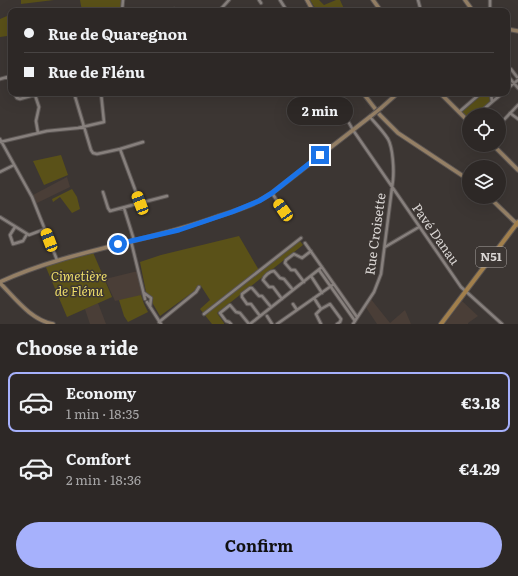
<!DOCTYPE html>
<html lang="en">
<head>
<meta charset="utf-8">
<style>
	:root { --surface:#2d2826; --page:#393432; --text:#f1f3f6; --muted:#a7a6a7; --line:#484443; --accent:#a6b1fc }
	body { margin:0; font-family:Literata,serif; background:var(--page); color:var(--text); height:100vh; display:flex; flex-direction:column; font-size:15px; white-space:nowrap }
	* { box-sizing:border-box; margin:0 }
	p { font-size:13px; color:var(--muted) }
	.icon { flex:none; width:22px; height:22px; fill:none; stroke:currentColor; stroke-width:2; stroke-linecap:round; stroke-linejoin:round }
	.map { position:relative; height:324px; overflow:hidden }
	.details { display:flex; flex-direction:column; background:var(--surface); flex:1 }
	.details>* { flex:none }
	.banner { position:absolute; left:8px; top:8px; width:502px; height:88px; border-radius:8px; box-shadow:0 4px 16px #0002,0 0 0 1px var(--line); display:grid; align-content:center; height:88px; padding:0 16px; background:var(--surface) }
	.tools { position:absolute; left:462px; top:108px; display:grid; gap:8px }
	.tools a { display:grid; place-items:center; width:44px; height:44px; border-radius:50%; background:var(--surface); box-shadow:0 4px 16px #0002,0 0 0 1px var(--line); font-size:20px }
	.end { position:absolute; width:18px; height:18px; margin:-9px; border:5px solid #1a73e8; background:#fff; box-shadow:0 0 0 2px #fff }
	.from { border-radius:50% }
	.bubble { position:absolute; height:28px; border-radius:14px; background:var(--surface); box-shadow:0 4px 16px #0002,0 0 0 1px var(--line); font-size:13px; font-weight:700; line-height:28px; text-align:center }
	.car { position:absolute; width:12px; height:24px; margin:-12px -6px; border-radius:5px; box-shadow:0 0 3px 1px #0007; background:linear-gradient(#f5c518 24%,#345 0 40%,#f5c518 0 76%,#345 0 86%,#f5c518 0) }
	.banner b { display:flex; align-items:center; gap:14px; height:38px; font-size:15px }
	.banner b+b { border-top:1px solid var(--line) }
	.banner i { width:10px; height:10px; background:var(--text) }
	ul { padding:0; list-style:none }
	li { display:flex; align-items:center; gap:12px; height:60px; margin:0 8px 6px; padding:0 8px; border:2px solid transparent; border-radius:8px }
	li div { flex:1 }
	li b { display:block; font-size:15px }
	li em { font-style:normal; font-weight:700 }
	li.on { border-color:var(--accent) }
	li>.icon { width:36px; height:36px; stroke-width:1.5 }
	h2 { padding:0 16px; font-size:18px; line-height:48px }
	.primary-button { display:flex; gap:8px; margin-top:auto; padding:8px 16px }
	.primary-button a { flex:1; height:46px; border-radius:24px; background:var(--accent); color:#111; font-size:16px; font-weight:700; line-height:46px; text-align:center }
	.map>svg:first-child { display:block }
	.built { fill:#4a3e37 }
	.green { fill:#5a5118 }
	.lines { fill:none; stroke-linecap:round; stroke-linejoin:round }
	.street-casing { stroke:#5a5452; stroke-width:4.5 }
	.secondary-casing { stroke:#5a5452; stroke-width:5.5 }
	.primary-casing { stroke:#5a5452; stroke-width:6 }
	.street { stroke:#87807d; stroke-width:2.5 }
	.secondary { stroke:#947f65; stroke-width:3.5 }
	.primary { stroke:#a17f4c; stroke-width:4 }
	.secondary-bridge-casing { stroke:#5a5452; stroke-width:5.5; stroke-linecap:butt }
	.secondary-bridge { stroke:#947f65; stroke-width:3.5 }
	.route { stroke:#1a73e8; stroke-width:5 }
	.labels { text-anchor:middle; stroke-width:3; stroke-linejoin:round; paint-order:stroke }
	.shield { fill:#3c3633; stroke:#aba6a4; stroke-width:1 }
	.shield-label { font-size:12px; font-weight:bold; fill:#dad6d4 }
	.street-label { font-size:13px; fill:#dad6d4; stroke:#3c3633 }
	.park-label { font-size:13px; font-style:italic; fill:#ecdb68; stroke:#3c3633 }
</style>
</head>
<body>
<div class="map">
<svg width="518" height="324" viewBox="0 0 518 324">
	<rect width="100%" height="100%" fill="#3c3633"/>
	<path class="built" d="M67,177L70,187L37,203L33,195Z
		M138,271L144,295L115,301L105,279Z
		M370,298L390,323L405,310L411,324H377L365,306Z
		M462,301L478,316L468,323V324H445Z
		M98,303L106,324H90L85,309Z"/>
	<path class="green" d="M21,0H54L21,4Z
		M80,0H123L122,11H82Z
		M310,0H319L324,5L336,0H340L345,11H317Z
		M7,16L11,19V33L7,36L0,37V19Z
		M484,93H489L490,102L475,115H469V119L462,112Z
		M61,155L68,175L44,185L33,161Z
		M72,189L77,197L80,209L72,213L60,197L53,202L52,199Z
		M239,236L260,272L300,241L303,245L217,313L224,323V324H212L200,309L210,300L201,286L160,316L146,292L140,262L161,255Z
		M92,250L112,297L67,317L45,265Z
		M141,295L144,304L148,312L128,322L124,316L119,300Z"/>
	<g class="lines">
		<g class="street-casing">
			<path id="street" d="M259,0L261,3
				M280,0L287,11
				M418,0L421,11
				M490,0V11
				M174,9L175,11
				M122,11L123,0
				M219,11L229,0
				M507,69H511L517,77
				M507,75L518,88
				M9,77L11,83
				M0,79L11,76
				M507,89L518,80
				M14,93L17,98L20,99L41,93
				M74,93L91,150L93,153L97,154L120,149L140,203L110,211L108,208L103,192
				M315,93L338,104
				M332,93L353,130L461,287L502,324
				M35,95L39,107L36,121L38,133
				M492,102L503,93
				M459,112L481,93
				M510,113L518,119
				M477,115L492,102L491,93
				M499,125L518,105
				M0,139L32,197L57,260
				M0,142L47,131L78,128L104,122L101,93
				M120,149L143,142
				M0,172L14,165
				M272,193L283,210
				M140,203L167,196
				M124,208L134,240
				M0,217L29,235L45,229
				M15,227L10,235L13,244L23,241L27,234
				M131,241L145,299
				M305,243L357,317
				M385,247L419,227
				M319,270L355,321
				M311,276L322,293
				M304,282L295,270H291L285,263L286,260L294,254L302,258L311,251
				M144,293L151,298L150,307
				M314,298L321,309
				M282,299L273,287H269L263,280C264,276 270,271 274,271L280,278L284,279L293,290
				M147,302L161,324
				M293,304L297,310
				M204,314L301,238
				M260,316L251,304H247L242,297V294L250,288H252L259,296H262L271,307
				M267,316L272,324
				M159,322L196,292L199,287
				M231,324L229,322L226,321L220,313L230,305L236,312L240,313L249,324
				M250,324L322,267
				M277,324L334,284
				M321,324L316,314L321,309L330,304L341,319L340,322L337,324
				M353,324L374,292L381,274L393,180C394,170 393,148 388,139C383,131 376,124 370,117"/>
		</g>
		<g class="secondary-casing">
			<path id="secondary" d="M307,0L313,11
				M373,0L381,11
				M465,0L473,11
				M507,29L518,31
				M363,93L380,115L398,133L469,180
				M440,93L469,122
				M381,108L398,93
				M493,145L518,170
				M489,197L518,225
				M0,282C69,250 145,243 216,217C235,211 255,205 272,193L371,116
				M0,283C15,298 31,320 53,324"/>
		</g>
		<g class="primary-casing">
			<path id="primary" d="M441,324L518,222"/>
		</g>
		<use href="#street" class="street"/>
		<use href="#secondary" class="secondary"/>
		<use href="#primary" class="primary"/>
		<g class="secondary-bridge-casing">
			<path id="secondary-bridge" d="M371,116L381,108"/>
		</g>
		<use href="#secondary-bridge" class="secondary-bridge"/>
	</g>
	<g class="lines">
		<path class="route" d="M118,244L179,230L232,212L259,201L272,193L320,155"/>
	</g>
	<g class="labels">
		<rect class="shield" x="476" y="247" width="30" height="20" rx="3"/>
		<g class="shield-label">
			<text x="491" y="261">N51</text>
		</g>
		<g class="street-label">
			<text transform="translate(375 234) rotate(-82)" y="5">Rue Croisette</text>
			<text transform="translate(436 234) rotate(55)" y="5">Pavé Danau</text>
		</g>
		<g class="park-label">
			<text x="79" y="281">Cimetière<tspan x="79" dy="15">de Flénu</tspan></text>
		</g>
	</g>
</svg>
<div class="tools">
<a><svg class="icon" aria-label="locate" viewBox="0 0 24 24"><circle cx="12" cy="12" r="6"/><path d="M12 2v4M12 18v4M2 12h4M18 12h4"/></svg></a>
<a><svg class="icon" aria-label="layers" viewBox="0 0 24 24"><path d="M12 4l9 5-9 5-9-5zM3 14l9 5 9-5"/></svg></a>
</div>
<i class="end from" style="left:118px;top:244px"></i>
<i class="end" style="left:320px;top:155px"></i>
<div class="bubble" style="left:287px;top:97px;width:66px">2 min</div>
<i class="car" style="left:140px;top:203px;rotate:339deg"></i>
<i class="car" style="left:283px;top:210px;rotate:325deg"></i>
<i class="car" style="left:49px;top:240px;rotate:339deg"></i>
<div class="banner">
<b><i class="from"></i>Rue de Quaregnon</b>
<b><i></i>Rue de Flénu</b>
</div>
</div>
<section class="details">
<h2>Choose a ride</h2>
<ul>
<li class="on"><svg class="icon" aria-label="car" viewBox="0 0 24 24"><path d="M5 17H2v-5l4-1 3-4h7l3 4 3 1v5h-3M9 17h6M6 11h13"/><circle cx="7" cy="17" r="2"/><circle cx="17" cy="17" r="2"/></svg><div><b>Economy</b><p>1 min · 18:35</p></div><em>€3.18</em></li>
<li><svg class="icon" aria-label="car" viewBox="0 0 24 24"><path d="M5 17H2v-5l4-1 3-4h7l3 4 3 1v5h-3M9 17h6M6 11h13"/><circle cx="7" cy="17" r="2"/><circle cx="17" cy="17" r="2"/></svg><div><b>Comfort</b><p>2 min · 18:36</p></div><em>€4.29</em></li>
</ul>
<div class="primary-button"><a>Confirm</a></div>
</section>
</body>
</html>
